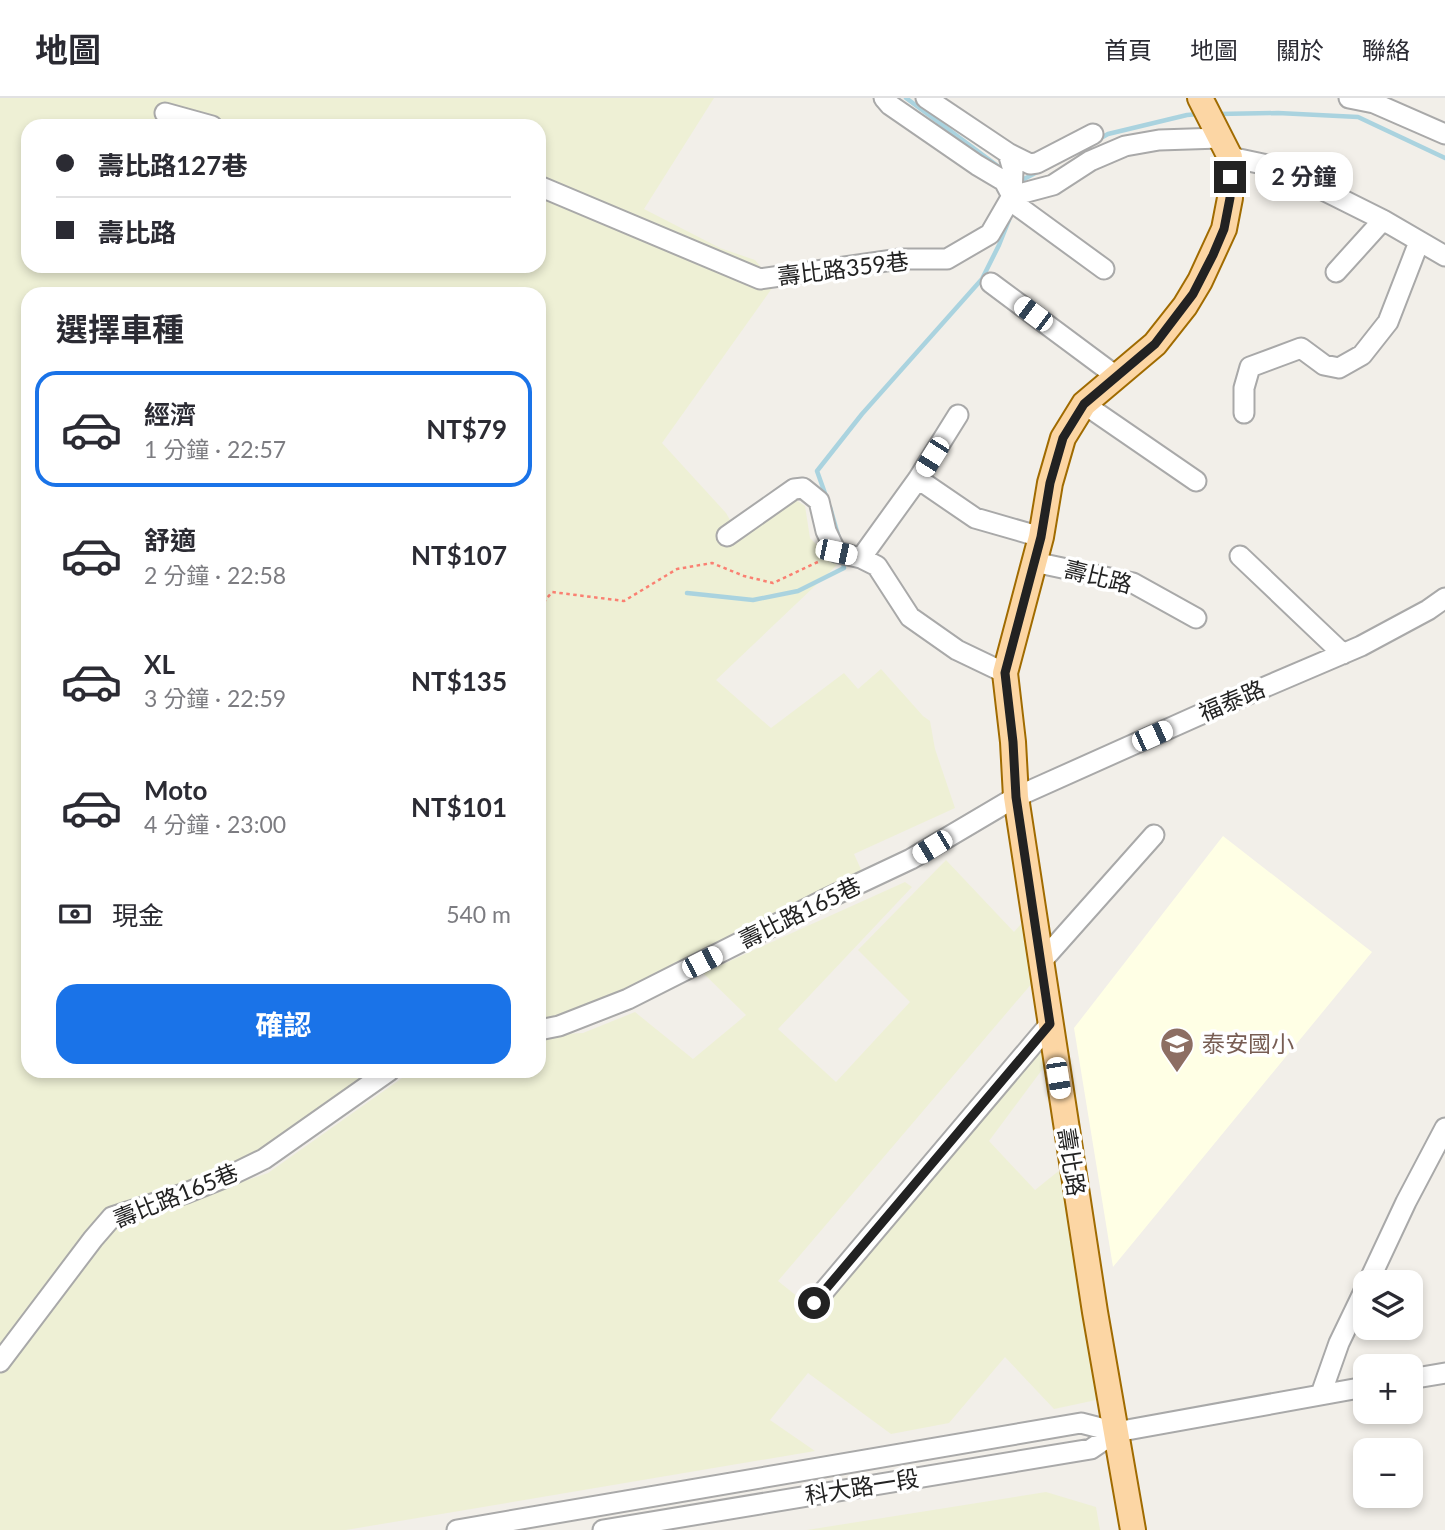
<!DOCTYPE html>
<html lang="zh-TW">
<head>
<meta charset="utf-8">
<style>
	:root { --surface:#fff; --page:#f7f7f7; --text:#2b2b33; --muted:#7c7c81; --line:#e1e1e2; --accent:#1a73e8 }
	body { margin:0; font-family:Lato,"Noto Sans TC",sans-serif; background:var(--page); color:var(--text); height:100vh; display:flex; flex-direction:column; font-size:26px; white-space:nowrap }
	* { box-sizing:border-box; margin:0 }
	p { font-size:23px; color:var(--muted) }
	.icon { flex:none; width:38px; height:38px; fill:none; stroke:currentColor; stroke-width:2; stroke-linecap:round; stroke-linejoin:round }
	.map { position:relative; flex:1; overflow:hidden }
	.panel { position:absolute; left:21px; top:189px; width:525px; height:791px; display:flex; flex-direction:column; background:var(--surface); border-radius:21px; box-shadow:0 4px 10px #0003 }
	.panel>* { flex:none }
	.top-card { position:absolute; left:21px; top:21px; width:525px; height:154px; border-radius:21px; box-shadow:0 4px 10px #0003; display:grid; align-content:center; height:154px; padding:0 35px; background:var(--surface) }
	.controls { position:absolute; left:1353px; top:1172px; display:grid; gap:14px }
	.controls a { display:grid; place-items:center; width:70px; height:70px; border-radius:14px; background:var(--surface); box-shadow:0 4px 10px #0003; font-size:35px }
	.end { position:absolute; width:32px; height:32px; margin:-16px; border:9px solid #222; background:#fff; box-shadow:0 0 0 4px #fff }
	.from { border-radius:50% }
	.bubble { position:absolute; height:49px; border-radius:21px; background:var(--surface); box-shadow:0 4px 10px #0003; font-size:23px; font-weight:700; line-height:49px; text-align:center }
	.car { position:absolute; width:21px; height:42px; margin:-21px -10px; border-radius:9px; box-shadow:0 0 5px 2px #0007; background:linear-gradient(#fff 24%,#345 0 40%,#fff 0 76%,#345 0 86%,#fff 0) }
	.top-card b { display:flex; align-items:center; gap:24px; height:66px; font-size:26px }
	.top-card b+b { border-top:2px solid var(--line) }
	.top-card i { width:18px; height:18px; background:var(--text) }
	ul { padding:0; list-style:none }
	li { display:flex; align-items:center; gap:21px; height:116px; margin:0 14px 10px; padding:0 21px; border:4px solid transparent; border-radius:21px }
	li div { flex:1 }
	li b { display:block; font-size:26px }
	li em { font-style:normal; font-weight:700 }
	li.active { border-color:var(--accent) }
	li>.icon { width:63px; height:63px; stroke-width:1.5 }
	h2 { padding:0 35px; font-size:32px; line-height:84px }
	.pay { display:flex; align-items:center; gap:18px; height:77px; padding:0 35px; font-size:26px }
	.pay p { margin-inline-start:auto }
	.button { display:flex; gap:14px; margin-top:auto; padding:14px 35px }
	.button a { flex:1; height:80px; border-radius:21px; background:var(--accent); color:#fff; font-size:28px; font-weight:700; line-height:80px; text-align:center }
	header { display:flex; align-items:center; gap:42px; box-sizing:border-box; height:98px; padding:0 35px; background:var(--surface); border-bottom:2px solid var(--line) }
	header strong { font-size:33px }
	nav { display:flex; gap:38px; margin-inline-start:auto; font-size:24px }
	.map>svg:first-child { display:block }
	.education { fill:#ffffe5 }
	.farmland { fill:#eef0d5; fill-rule:evenodd }
	.lines { fill:none; stroke-linecap:round; stroke-linejoin:round }
	.stream { stroke:#aad3df; stroke-width:4.5 }
	.minor-casing { stroke:#a9a9a9; stroke-width:23 }
	.major-casing { stroke:#a06b00; stroke-width:28 }
	.path { stroke:#fa8072; stroke-width:2.5; stroke-dasharray:3.5 3.5; stroke-linecap:butt }
	.minor { stroke:#fff; stroke-width:19 }
	.major { stroke:#fcd6a4; stroke-width:24 }
	.route { stroke:#222; stroke-width:9 }
	.labels { text-anchor:middle; stroke-width:7; stroke-linejoin:round; paint-order:stroke }
	.street-label { font-size:23px; fill:#222; stroke:#fff }
	.education-label { font-size:23px; fill:#785e54; stroke:#fff; text-anchor:start }
</style>
</head>
<body>
<header>
<strong>地圖</strong>
<nav><a>首頁</a><a>地圖</a><a>關於</a><a>聯絡</a></nav>
</header>
<div class="map">
<svg width="1445" height="1432" viewBox="0 0 1445 1432">
	<rect width="100%" height="100%" fill="#f2efe9"/>
	<path class="education" d="M1223,738L1372,854L1113,1169L1074,930Z"/>
	<path class="farmland" d="M0,0H714L644,111L720,150L755,162L775,186L662,345L726,415L734,429L793,400L805,408L810,440L837,467L716,582L771,630L844,575L858,591L881,571L923,618L930,623L935,651L955,710L854,756L864,778L687,866L539,927V196H28V973H379L262,1054L214,1077L131,1105L0,1250ZM28,28H539V168H28Z
		M946,762L1014,834L1028,818L1032,832L1023,844L1036,859L1039,877L778,1183L819,1216L1039,947L1047,965L989,1043L1035,1092L1066,1067L1101,1301L1054,1311L1005,1259L949,1325L891,1336L808,1275L770,1322L815,1353L346,1432H0V1269L115,1126L268,1075L412,973H539V941L563,936L583,935L635,914L693,961L746,917L703,875L905,784L912,789L778,931L836,984L910,904L858,852Z
		M1046,1394L1096,1409L1100,1432H807Z"/>
	<g class="lines">
		<path class="stream" d="M906,0L999,69
			M1218,16L1278,15L1358,19L1445,60
			M1099,41L1108,36L1187,17L1199,16
			M1024,81L1039,73
			M1021,91L1024,81
			M827,401L817,373L862,316L982,181L999,147L1009,122
			M830,409L838,437
			M687,495L753,502L798,493L844,470L842,460"/>
		<g class="minor-casing">
			<path id="minor" d="M884,0L890,7L977,67L1004,83L1012,98L1053,87L1090,63L1125,48L1159,42L1220,40
				M1349,0L1374,5L1445,36
				M165,15L212,28
				M1008,55L1030,66L1037,65L1093,36
				M1230,59L1277,69L1383,122L1445,158
				M539,88L760,181L900,161H947L990,136L1012,98L1013,72L1008,55L926,0
				M1012,98L1019,109L1104,171
				M1336,174L1383,122
				M991,185L1116,278
				M1084,306L1196,383
				M1244,315V290L1250,269L1301,250L1324,267L1339,270L1362,257L1388,224L1419,144
				M918,381L975,420L1041,439
				M727,438L794,391L803,390L819,403L826,433L836,454L861,460L877,468L910,519L957,552L1005,575
				M1240,458L1343,556
				M861,460L918,381L958,317
				M1034,464L1133,485L1196,520
				M1041,864L1154,737
				M539,932L559,928L628,901L824,802L911,761L1016,699L1197,618L1361,548L1428,512L1445,500
				M1368,1185L1406,1104L1445,1030
				M814,1205L1050,926
				M0,1264L93,1141L112,1119L186,1095L231,1077L264,1061L389,973
				M1410,1281L1445,1275
				M1321,1296L1339,1245L1365,1191
				M457,1432L1081,1325L1116,1334L1365,1289
				M603,1432L1091,1351L1116,1334"/>
		</g>
		<g class="major-casing">
			<path id="major" d="M1133,1432L1095,1214L1016,699L1013,644L1005,575L1041,439L1050,385L1063,340L1084,306L1155,246L1185,208L1200,183L1224,131L1230,100V59L1200,0"/>
		</g>
		<path class="path" d="M539,510L552,494L624,503L677,471L712,465L744,478L773,485L820,463"/>
		<use href="#minor" class="minor"/>
		<use href="#major" class="major"/>
	</g>
	<g class="lines">
		<path class="route" d="M814,1205L1050,926L1016,699L1013,644L1005,575L1041,439L1050,385L1063,340L1084,306L1155,246L1193,196L1213,157L1224,131L1230,100V79"/>
	</g>
	<defs>
		<g id="school-pin" transform="scale(1.75)"><path d="M0 17L-7.5 6A9.5 9.5 0 1 1 7.5 6Z" fill="#8d6e63" stroke="#fff"/><path d="M0-5L7-2L0 1L-7-2ZM-4 1L0 2.5L4 1V4Q0 6-4 4Z" fill="#fff"/></g>
	</defs>
	<g fill-rule="evenodd">
		<use href="#school-pin" x="1177" y="946"/>
	</g>
	<g class="labels">
		<g class="street-label">
			<text transform="translate(843 171) rotate(-7)" y="8">壽比路359巷</text>
			<text transform="translate(1098 479) rotate(14)" y="8">壽比路</text>
			<text transform="translate(1232 603) rotate(-23)" y="8">福泰路</text>
			<text transform="translate(800 815) rotate(-26)" y="8">壽比路165巷</text>
			<text transform="translate(1071 1064) rotate(81)" y="8">壽比路</text>
			<text transform="translate(176 1098) rotate(-22)" y="8">壽比路165巷</text>
			<text transform="translate(862 1389) rotate(-9)" y="8">科大路一段</text>
		</g>
		<g class="education-label">
			<text x="1202" y="954">泰安國小</text>
		</g>
	</g>
</svg>
<div class="controls">
<a><svg class="icon" aria-label="layers" viewBox="0 0 24 24"><path d="M12 4l9 5-9 5-9-5zM3 14l9 5 9-5"/></svg></a>
<a>+</a>
<a>−</a>
</div>
<i class="end from" style="left:814px;top:1205px"></i>
<i class="end" style="left:1230px;top:79px"></i>
<div class="bubble" style="left:1255px;top:54px;width:98px">2 分鐘</div>
<i class="car" style="left:1033px;top:216px;rotate:307deg"></i>
<i class="car" style="left:932px;top:359px;rotate:212deg"></i>
<i class="car" style="left:836px;top:454px;rotate:102deg"></i>
<i class="car" style="left:1152px;top:638px;rotate:66deg"></i>
<i class="car" style="left:932px;top:749px;rotate:239deg"></i>
<i class="car" style="left:702px;top:864px;rotate:63deg"></i>
<i class="car" style="left:1058px;top:980px;rotate:171deg"></i>
<div class="top-card">
<b><i class="from"></i>壽比路127巷</b>
<b><i></i>壽比路</b>
</div>
<section class="panel">
<h2>選擇車種</h2>
<ul>
<li class="active"><svg class="icon" aria-label="car" viewBox="0 0 24 24"><path d="M5 17H2v-5l4-1 3-4h7l3 4 3 1v5h-3M9 17h6M6 11h13"/><circle cx="7" cy="17" r="2"/><circle cx="17" cy="17" r="2"/></svg><div><b>經濟</b><p>1 分鐘 · 22:57</p></div><em>NT$79</em></li>
<li><svg class="icon" aria-label="car" viewBox="0 0 24 24"><path d="M5 17H2v-5l4-1 3-4h7l3 4 3 1v5h-3M9 17h6M6 11h13"/><circle cx="7" cy="17" r="2"/><circle cx="17" cy="17" r="2"/></svg><div><b>舒適</b><p>2 分鐘 · 22:58</p></div><em>NT$107</em></li>
<li><svg class="icon" aria-label="car" viewBox="0 0 24 24"><path d="M5 17H2v-5l4-1 3-4h7l3 4 3 1v5h-3M9 17h6M6 11h13"/><circle cx="7" cy="17" r="2"/><circle cx="17" cy="17" r="2"/></svg><div><b>XL</b><p>3 分鐘 · 22:59</p></div><em>NT$135</em></li>
<li><svg class="icon" aria-label="car" viewBox="0 0 24 24"><path d="M5 17H2v-5l4-1 3-4h7l3 4 3 1v5h-3M9 17h6M6 11h13"/><circle cx="7" cy="17" r="2"/><circle cx="17" cy="17" r="2"/></svg><div><b>Moto</b><p>4 分鐘 · 23:00</p></div><em>NT$101</em></li>
</ul>
<div class="pay"><svg class="icon" aria-label="cash" viewBox="0 0 24 24"><path d="M3 7h18v10H3z"/><circle cx="12" cy="12" r="2"/></svg>現金<p>540 m</p></div>
<div class="button"><a>確認</a></div>
</section>
</div>
</body>
</html>
